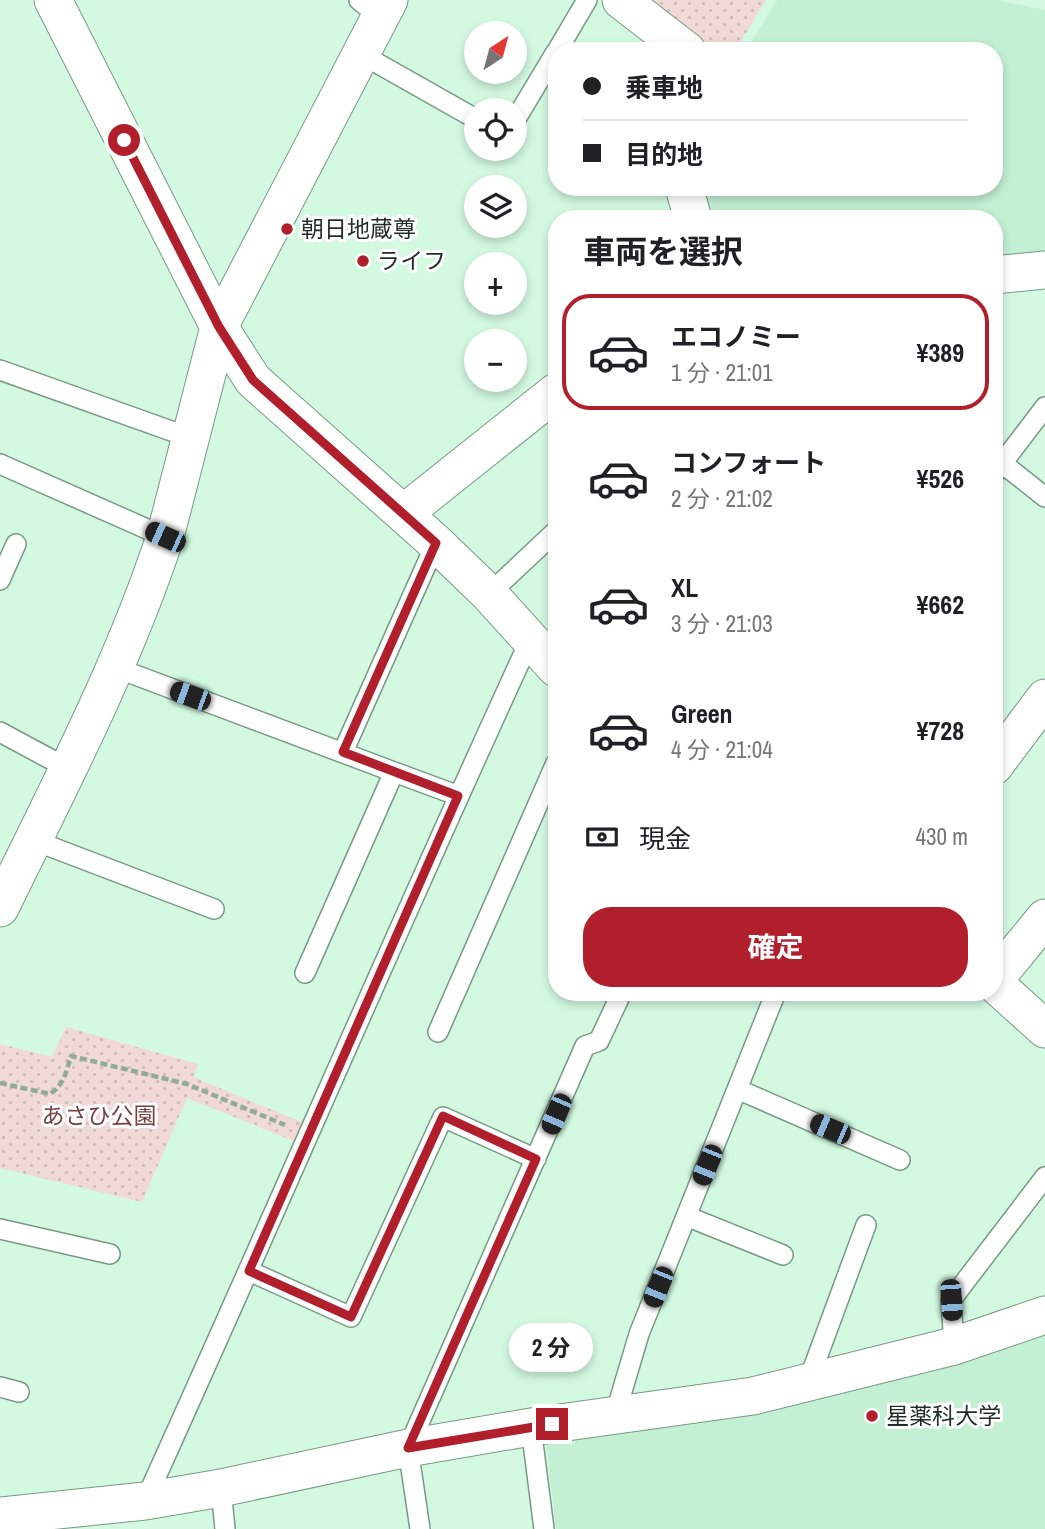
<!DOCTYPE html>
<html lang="ja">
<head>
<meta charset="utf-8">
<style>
	:root { --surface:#fff; --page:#f6f6f6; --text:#202124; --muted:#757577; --line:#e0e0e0; --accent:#b11f2c }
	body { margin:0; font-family:"Archivo Narrow","Noto Sans JP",sans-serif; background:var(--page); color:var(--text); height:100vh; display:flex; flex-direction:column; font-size:26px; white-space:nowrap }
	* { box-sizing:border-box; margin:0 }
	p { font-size:23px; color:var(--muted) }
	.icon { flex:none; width:38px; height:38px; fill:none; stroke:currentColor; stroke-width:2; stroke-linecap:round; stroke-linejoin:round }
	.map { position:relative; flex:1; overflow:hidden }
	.details { position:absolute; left:548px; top:210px; width:455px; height:791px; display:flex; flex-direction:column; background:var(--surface); border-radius:28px; box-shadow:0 4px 10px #0003 }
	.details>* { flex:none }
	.top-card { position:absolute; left:548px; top:42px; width:455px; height:154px; border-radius:28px; box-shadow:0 4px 10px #0003; display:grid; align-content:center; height:154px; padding:0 35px; background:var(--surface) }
	.needle { width:46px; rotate:36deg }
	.buttons { position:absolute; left:464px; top:21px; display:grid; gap:14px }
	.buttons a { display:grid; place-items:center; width:63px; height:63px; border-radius:50%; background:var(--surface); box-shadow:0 4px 10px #0003; font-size:35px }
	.end { position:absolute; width:32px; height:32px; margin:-16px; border:9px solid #b11f2c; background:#fff; box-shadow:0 0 0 4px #fff }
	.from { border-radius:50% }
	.bubble { position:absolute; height:49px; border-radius:24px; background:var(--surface); box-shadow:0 4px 10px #0003; font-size:23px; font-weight:700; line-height:49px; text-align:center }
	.car { position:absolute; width:21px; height:42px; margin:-21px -10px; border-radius:9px; box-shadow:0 0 5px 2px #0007; background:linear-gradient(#222 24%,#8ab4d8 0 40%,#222 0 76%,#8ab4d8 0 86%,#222 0) }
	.top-card b { display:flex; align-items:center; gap:24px; height:66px; font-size:26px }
	.top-card b+b { border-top:2px solid var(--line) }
	.top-card i { width:18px; height:18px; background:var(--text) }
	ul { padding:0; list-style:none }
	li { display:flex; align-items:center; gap:21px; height:116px; margin:0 14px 10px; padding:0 21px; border:4px solid transparent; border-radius:28px }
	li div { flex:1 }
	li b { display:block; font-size:26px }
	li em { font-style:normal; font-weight:700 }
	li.current { border-color:var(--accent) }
	li>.icon { width:63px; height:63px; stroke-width:1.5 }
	h2 { padding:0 35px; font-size:32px; line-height:84px }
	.pay { display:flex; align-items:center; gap:18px; height:77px; padding:0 35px; font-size:26px }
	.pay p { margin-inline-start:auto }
	.primary-button { display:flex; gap:14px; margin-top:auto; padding:14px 35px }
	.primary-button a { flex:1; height:80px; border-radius:28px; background:var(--accent); color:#fff; font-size:28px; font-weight:700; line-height:80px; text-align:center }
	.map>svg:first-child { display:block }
	.built { fill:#c3efd3 }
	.green { fill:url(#green-dots) }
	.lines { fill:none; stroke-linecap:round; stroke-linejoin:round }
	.service-casing { stroke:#779a84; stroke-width:22 }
	.minor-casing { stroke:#779a84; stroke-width:39 }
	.path { stroke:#8fac9a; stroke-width:4.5; stroke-dasharray:7 3.5; stroke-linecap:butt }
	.service { stroke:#fff; stroke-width:19 }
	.minor { stroke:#fff; stroke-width:37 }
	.route { stroke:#b11f2c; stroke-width:9 }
	.poi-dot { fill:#b11f2c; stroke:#fff; stroke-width:2.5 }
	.labels { text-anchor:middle; stroke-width:6; stroke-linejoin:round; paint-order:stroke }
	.poi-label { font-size:23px; fill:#1f2d24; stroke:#fff; text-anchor:start }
	.park-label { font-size:23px; fill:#75413f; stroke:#fff }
</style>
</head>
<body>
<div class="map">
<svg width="1045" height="1529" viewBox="0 0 1045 1529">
	<defs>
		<pattern id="green-dots" width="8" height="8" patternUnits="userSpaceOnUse" patternTransform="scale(1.75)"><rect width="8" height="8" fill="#f1d9d7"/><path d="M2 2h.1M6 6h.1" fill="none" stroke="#cebbb8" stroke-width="1.8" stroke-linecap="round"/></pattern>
	</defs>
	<rect width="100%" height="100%" fill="#d3f9e1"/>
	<path class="built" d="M777,0H996L1045,10V251L994,256V219H708L698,187H994V51H746Z
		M1045,1330V1529H556L546,1443Z"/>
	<path class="green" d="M640,0H766L735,51H702Z
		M66,1027L198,1064L193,1077L304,1123L296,1142L187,1098L142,1202L0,1168V1044L52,1057Z"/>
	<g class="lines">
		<g class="service-casing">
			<path id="service" d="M359,0L380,17
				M557,51L587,0
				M361,54L476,119
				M514,122L556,52
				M0,370L191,438
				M1002,463L1045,497
				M0,464L165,537
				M994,474L1045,407
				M0,580L16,544
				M489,594L556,531
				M114,667L394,772L305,973
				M0,732L67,768
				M343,752L436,543
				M394,772L459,796
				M33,840L214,909
				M438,1032L556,763
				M737,1089L900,1160
				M686,1216L783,1255
				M0,1229L110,1254
				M249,1271L351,1317L443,1117L536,1159
				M954,1346L951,1300L1045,1177
				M808,1382L866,1225
				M0,1387L19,1392
				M615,1415L639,1334L776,992
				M531,1427L544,1529
				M221,1488L225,1529
				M145,1501C275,1215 398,926 530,640
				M420,1529L408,1448L585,1046L599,1041L622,992"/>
		</g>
		<g class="minor-casing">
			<path id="minor" d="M53,0L219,327L253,380L436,543L489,594L556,668
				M621,0L687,51
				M684,187L693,219
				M994,275L1045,270
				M404,513L556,392
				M994,766L1045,698
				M0,908C59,787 123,665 165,537L219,327L389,0
				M994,980L1045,918
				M994,983L1045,1029
				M0,1516L145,1501L221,1488L408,1448L531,1427L753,1396L954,1346L1045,1315"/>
		</g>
		<path class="path" d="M0,1083L50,1094C64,1085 66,1072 71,1056L187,1084L285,1125"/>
		<use href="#service" class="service"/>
		<use href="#minor" class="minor"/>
	</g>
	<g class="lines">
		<path class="route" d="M124,140L219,327L253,380L436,543L343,752L458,796L249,1271L351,1317L443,1116L536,1159L408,1448L552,1424"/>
	</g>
	<g class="poi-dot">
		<circle cx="287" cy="229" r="7"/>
		<circle cx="363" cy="261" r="7"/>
		<circle cx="872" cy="1416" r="7"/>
	</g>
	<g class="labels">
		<g class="poi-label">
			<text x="301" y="237">朝日地蔵尊</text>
			<text x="377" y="269">ライフ</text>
			<text x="886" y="1424">星薬科大学</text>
		</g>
		<g class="park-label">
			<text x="99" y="1124">あさひ公園</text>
		</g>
	</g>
</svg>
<div class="buttons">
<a><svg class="needle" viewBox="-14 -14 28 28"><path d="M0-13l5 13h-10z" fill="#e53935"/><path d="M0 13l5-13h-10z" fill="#757577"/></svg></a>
<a><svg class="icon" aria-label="locate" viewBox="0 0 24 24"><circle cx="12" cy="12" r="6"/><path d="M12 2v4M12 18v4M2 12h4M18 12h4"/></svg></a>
<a><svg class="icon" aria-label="layers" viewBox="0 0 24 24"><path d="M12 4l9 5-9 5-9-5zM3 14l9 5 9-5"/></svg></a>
<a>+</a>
<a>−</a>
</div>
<i class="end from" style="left:124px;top:140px"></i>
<i class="end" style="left:552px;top:1424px"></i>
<div class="bubble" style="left:509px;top:1323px;width:84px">2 分</div>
<i class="car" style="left:165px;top:537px;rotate:294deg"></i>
<i class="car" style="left:190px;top:696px;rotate:290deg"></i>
<i class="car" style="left:556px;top:1114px;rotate:203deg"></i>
<i class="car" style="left:830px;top:1129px;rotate:293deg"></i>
<i class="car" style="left:707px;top:1165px;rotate:202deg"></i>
<i class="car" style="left:658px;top:1287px;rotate:202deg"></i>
<i class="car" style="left:951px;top:1300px;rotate:176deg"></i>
<div class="top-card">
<b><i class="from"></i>乗車地</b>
<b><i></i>目的地</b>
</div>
<section class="details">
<h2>車両を選択</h2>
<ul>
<li class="current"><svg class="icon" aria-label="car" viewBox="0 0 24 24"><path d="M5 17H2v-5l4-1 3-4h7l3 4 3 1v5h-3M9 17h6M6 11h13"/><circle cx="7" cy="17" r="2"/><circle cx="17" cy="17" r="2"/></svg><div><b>エコノミー</b><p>1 分 · 21:01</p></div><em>¥389</em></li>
<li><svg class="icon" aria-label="car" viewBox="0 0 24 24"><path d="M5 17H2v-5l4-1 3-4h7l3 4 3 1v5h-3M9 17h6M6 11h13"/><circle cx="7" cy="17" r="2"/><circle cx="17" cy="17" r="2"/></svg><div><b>コンフォート</b><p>2 分 · 21:02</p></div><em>¥526</em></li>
<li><svg class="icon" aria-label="car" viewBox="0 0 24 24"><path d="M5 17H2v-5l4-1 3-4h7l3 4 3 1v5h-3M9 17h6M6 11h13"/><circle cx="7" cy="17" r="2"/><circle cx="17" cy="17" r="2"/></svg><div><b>XL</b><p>3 分 · 21:03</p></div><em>¥662</em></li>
<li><svg class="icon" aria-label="car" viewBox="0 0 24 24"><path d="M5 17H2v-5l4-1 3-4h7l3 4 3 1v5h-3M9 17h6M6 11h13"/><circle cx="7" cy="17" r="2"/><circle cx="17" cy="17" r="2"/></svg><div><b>Green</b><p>4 分 · 21:04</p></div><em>¥728</em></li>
</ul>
<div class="pay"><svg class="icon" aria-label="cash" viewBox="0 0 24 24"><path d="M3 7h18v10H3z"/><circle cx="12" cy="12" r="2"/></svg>現金<p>430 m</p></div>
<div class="primary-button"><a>確定</a></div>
</section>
</div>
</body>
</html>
